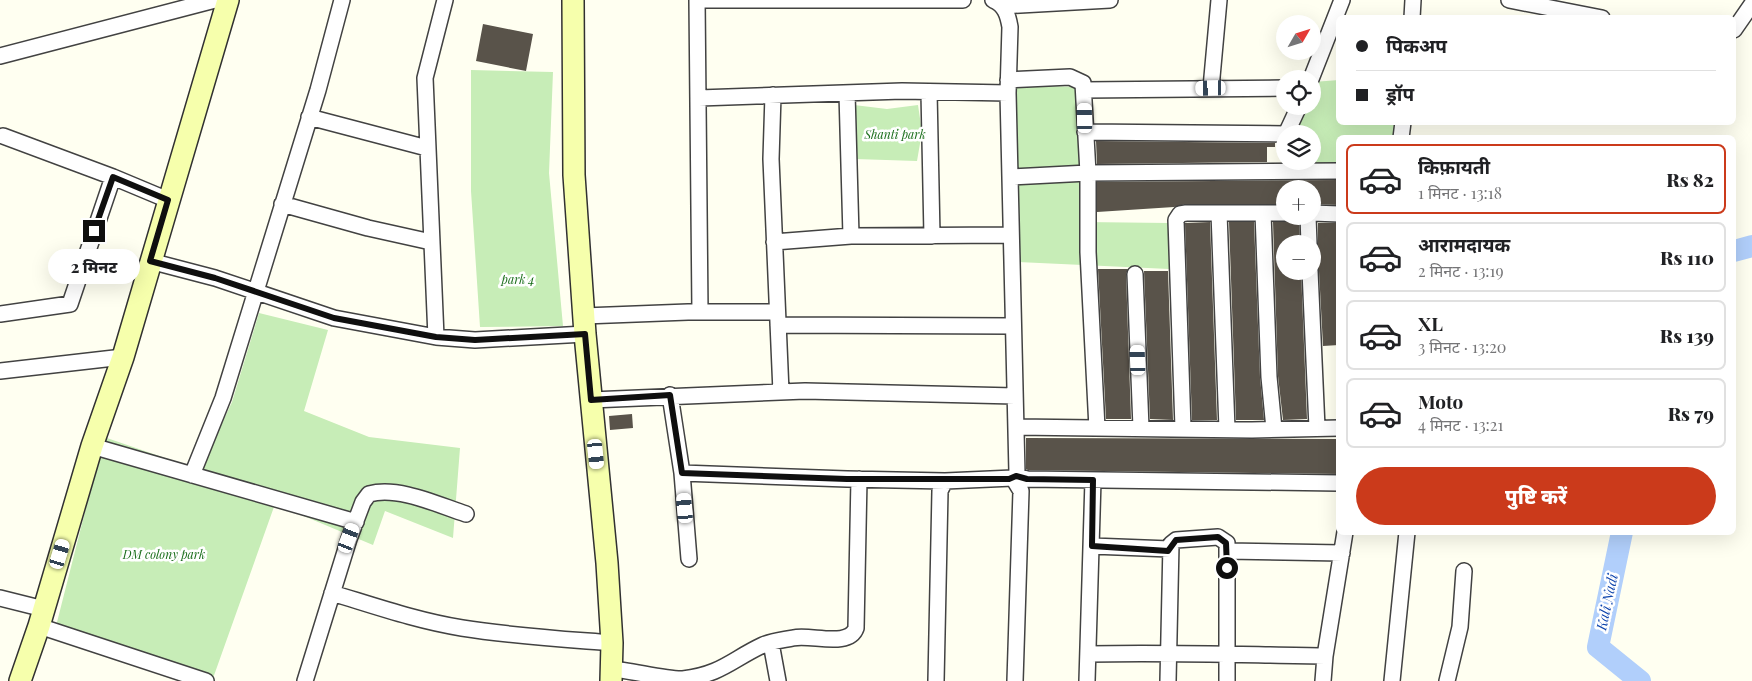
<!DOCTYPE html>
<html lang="hi">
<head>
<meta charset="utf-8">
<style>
	:root { --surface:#fff; --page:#f6f6f6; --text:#202124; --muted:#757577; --line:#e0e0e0; --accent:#cb3a1b }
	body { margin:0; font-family:"Playfair Display","Noto Sans Devanagari",serif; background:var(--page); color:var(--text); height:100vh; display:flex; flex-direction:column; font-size:19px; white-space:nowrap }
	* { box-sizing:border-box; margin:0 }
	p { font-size:16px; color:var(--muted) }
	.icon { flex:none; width:28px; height:28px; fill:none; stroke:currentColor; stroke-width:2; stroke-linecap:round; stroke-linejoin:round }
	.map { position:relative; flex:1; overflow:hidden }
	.panel { position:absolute; left:1336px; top:135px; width:400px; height:400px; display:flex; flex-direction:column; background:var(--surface); border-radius:8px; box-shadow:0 5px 20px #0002 }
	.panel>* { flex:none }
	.top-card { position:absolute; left:1336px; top:15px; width:400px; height:110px; border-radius:8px; box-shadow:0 5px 20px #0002; display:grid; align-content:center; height:110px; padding:0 20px; background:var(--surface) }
	.needle { width:32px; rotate:51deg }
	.controls { position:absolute; left:1276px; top:15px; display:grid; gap:10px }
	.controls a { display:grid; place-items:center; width:45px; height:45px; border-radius:50%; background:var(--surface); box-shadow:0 5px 20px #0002; font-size:25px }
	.end { position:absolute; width:22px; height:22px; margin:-11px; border:6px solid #0f0f0f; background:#fff; box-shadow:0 0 0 2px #fff }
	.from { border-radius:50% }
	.bubble { position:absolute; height:35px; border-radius:18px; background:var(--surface); box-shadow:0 5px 20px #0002; font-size:16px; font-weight:800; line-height:35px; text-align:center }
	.car { position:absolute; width:15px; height:30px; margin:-15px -8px; border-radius:6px; box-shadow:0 0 4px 1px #0007; background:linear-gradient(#fff 24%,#345 0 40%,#fff 0 76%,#345 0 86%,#fff 0) }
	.top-card b { display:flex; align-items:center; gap:18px; height:48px; font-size:19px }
	.top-card b+b { border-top:1px solid var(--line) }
	.top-card i { width:12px; height:12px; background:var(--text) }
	ul { padding:9px 0 0; list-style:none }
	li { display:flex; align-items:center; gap:15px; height:70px; margin:0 10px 8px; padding:0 10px; border:2px solid var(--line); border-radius:8px }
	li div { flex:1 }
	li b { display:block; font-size:19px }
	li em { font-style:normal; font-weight:800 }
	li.active { border-color:var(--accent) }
	li>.icon { width:45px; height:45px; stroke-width:1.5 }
	.action { display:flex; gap:10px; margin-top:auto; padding:10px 20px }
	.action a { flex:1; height:58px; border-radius:30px; background:var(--accent); color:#fff; font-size:20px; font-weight:800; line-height:58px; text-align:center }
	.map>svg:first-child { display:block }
	.green { fill:#c7edb7 }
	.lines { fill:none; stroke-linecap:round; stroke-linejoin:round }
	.river { stroke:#b1cffb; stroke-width:22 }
	.building { fill:#59534a }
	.street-casing { stroke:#424242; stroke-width:18 }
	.secondary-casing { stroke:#313131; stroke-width:24 }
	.street { stroke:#fff; stroke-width:15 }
	.secondary { stroke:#f6ffac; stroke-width:21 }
	.route { stroke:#0f0f0f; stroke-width:6 }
	.labels { text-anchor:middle; stroke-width:5; stroke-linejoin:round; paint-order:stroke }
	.park-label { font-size:12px; font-style:italic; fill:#196d1a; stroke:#fff }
	.water-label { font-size:14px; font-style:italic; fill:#0d43ac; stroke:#fff }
</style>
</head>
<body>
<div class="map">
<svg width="1752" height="681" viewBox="0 0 1752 681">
	<rect width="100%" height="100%" fill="#fffff1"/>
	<path class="green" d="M471,70L553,72L549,173L563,326L480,327L471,191Z
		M1339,80V122L1403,123L1399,137L1339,138V171L1295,168V161H1312V134H1292L1291,106H1312L1313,82Z
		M1015,85L1080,87L1083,222L1169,223V269L1018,262Z
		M854,105L887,109L918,105L922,132L917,161L855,159Z
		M259,313L328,330L304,411L369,437L460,448L453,538L385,511L373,545L275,504L212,681L54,634L104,437L200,470L232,402Z"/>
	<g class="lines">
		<path class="river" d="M1734,251L1752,246
			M1622,532L1598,647L1640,681"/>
	</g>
	<path class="building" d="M483,24L533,34L526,71L476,61Z
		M1096,141L1275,143V147H1267V162L1097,164Z
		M1339,180V205L1312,204V189H1285V204H1186L1174,207L1097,212V182Z
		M1294,216H1299L1300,244H1285V271H1301L1307,419L1283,420L1278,376L1273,222L1289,221Z
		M1210,222L1217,420H1192L1185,223Z
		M1229,222H1254L1260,377L1264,420H1236Z
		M1318,223H1339V345L1323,346L1319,271L1313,262V252L1318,244Z
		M1098,269H1128L1126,274L1131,419H1106Z
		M1144,271H1168L1173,420L1150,419Z
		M632,414L633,428L610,430L609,416Z
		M1026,438L1339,439V474L1028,470L1026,469Z"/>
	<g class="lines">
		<g class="street-casing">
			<path id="street" d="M697,0L700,312
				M700,0H963
				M993,0C1005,5 1008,15 1010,27L1008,93L1017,473L1013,478
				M1509,0L1602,18
				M1002,6L1110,0
				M1412,18L1413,0
				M1734,30L1752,4
				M0,56L215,0
				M1311,79L1342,0
				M1008,80L1070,77L1083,83L1088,173V252L1097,428
				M1211,88L1219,0
				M1084,90L1285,88
				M929,92L932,236
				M847,93L851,236
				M773,95L771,159L781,392
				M699,98L902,91L1008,93
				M309,117L427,148
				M1085,132L1286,134
				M1286,134L1299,106
				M3,136L113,177L168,200
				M1401,138L1403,122
				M1010,177L1088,173L1339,171
				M282,204L368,228L431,242
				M1219,213L1227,429
				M1263,213H1285
				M1312,213L1339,214
				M1308,216L1309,244
				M774,242L851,236L1011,235
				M150,261L215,278L334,318L436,337L475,340L585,334
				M1310,271L1317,428
				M1135,274L1141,428
				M0,314L70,304L113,177
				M584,316L688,312H777
				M778,325L1013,326
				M436,337L425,78L445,0
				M0,371L123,357
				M670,395L682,473L689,559
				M591,400L805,391L1015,396
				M1016,427L1252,430L1339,428
				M1183,428L1176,220L1180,214L1186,213H1263L1269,377L1274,429
				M92,446L356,522
				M682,473L847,479L945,481L1013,478
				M192,475L223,398L318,90L342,0
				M1016,476L1027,479L1339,483
				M1013,478L1021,491L1015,681
				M1092,546L1170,549
				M1227,551L1342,553
				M332,593C375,606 418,621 462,628C512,636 562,639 612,643
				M0,598L44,609
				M39,626L206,681
				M771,643L778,681
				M1089,654C1168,652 1247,655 1325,656
				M611,669C630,670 667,680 683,679C722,674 731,660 763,645C772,641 783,640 793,638C811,634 849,648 856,628L859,479
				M305,681L349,539L363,502L369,494C399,486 438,505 466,514
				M936,681L940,491L945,481
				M1087,681L1093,480
				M1168,681L1171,544L1176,540L1218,537L1227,543V681
				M1323,681L1325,656L1345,532
				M1392,681L1407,532
				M1447,681L1460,627L1464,571"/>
		</g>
		<g class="secondary-casing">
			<path id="secondary" d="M573,0L574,175L585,334L607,563L612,643L611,681
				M20,681L39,626L92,446L123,357L228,0"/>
		</g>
		<use href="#street" class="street"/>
		<use href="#secondary" class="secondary"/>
	</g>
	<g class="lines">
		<path class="route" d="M94,231L113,177L168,200L150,261L215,278L334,318L436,337L475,340L585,334L591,400L670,395L682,473L847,479H1009L1016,476L1027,479L1093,480L1092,546L1168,551L1176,540L1218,537L1226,543L1227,568"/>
	</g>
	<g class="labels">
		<g class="park-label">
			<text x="895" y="139">Shanti park</text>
			<text x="518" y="284">park 4</text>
			<text x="164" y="559">DM colony park</text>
		</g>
		<g class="water-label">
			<text transform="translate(1607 602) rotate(-78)" y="5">Kali Nadi</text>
		</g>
	</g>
</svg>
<div class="controls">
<a><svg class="needle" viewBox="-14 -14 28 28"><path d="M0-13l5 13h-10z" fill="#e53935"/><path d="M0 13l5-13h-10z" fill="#757577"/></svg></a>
<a><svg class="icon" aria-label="locate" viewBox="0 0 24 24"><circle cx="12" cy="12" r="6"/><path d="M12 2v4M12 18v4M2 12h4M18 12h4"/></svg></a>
<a><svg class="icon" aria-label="layers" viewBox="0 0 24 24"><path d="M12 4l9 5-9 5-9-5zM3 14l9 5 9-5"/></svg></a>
<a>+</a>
<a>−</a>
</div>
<i class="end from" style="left:1227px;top:568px"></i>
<i class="end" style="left:94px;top:231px"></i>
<div class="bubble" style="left:48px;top:249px;width:92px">2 मिनट</div>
<i class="car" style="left:1211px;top:88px;rotate:269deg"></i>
<i class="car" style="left:1085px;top:118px;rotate:359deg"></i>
<i class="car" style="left:1138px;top:360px;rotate:358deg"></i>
<i class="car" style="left:596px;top:454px;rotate:174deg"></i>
<i class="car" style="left:685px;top:508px;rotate:355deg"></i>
<i class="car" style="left:349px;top:538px;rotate:21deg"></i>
<i class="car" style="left:60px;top:554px;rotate:17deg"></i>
<div class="top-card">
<b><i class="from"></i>पिकअप</b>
<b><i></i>ड्रॉप</b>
</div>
<section class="panel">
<ul>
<li class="active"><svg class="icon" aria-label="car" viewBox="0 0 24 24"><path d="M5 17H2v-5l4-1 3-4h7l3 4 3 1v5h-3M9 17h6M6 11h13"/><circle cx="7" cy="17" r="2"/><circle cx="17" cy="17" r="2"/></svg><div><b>किफ़ायती</b><p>1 मिनट · 13:18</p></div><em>Rs 82</em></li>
<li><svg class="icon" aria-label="car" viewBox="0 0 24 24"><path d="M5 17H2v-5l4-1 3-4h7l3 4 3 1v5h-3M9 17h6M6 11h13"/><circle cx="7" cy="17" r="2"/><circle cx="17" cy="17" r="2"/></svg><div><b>आरामदायक</b><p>2 मिनट · 13:19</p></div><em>Rs 110</em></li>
<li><svg class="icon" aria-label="car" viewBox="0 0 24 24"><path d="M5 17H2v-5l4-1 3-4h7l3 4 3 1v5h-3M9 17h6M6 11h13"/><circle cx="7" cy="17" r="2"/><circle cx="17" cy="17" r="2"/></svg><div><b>XL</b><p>3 मिनट · 13:20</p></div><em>Rs 139</em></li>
<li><svg class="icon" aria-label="car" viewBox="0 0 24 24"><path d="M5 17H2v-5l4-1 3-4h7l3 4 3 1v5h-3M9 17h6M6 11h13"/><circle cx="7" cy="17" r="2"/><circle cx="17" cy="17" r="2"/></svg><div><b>Moto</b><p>4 मिनट · 13:21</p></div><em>Rs 79</em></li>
</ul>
<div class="action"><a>पुष्टि करें</a></div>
</section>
</div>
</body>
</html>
